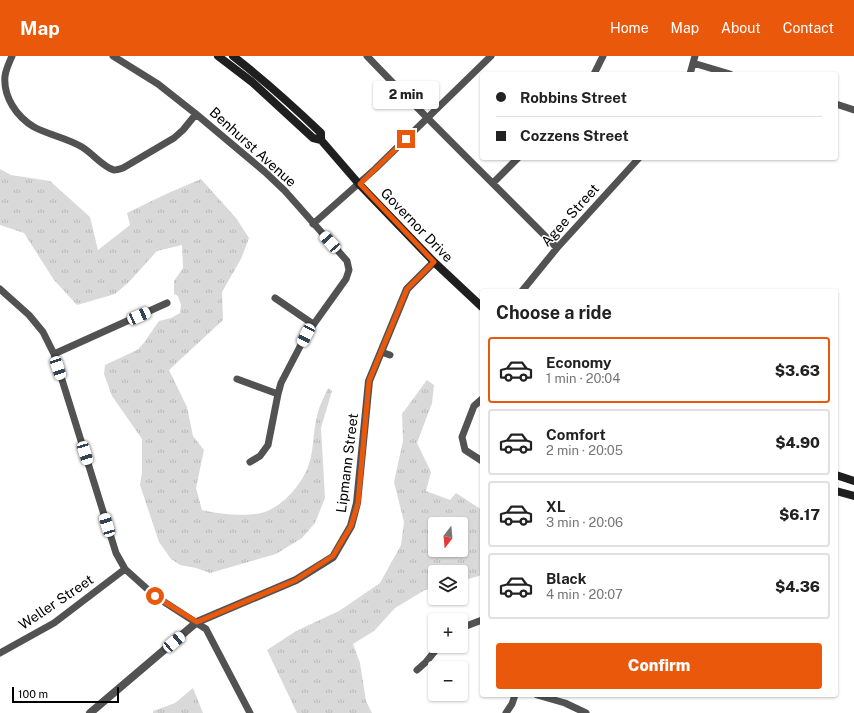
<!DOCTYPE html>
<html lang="en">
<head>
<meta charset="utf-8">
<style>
	:root { --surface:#fff; --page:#f2f2f2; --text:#222; --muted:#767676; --line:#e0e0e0; --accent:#ea580c }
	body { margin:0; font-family:"Public Sans",sans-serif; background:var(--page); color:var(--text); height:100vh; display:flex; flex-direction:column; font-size:15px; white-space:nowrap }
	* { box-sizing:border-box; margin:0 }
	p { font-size:13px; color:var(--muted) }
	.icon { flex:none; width:22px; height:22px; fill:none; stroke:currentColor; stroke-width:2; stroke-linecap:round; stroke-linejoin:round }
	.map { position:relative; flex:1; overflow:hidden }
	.details { position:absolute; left:480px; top:233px; width:358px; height:408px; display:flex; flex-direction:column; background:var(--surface); border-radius:4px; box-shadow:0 1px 3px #0004 }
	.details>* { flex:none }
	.guide { position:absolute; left:480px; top:16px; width:358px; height:88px; border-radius:4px; box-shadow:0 1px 3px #0004; display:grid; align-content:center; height:88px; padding:0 16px; background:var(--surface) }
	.needle { width:26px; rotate:196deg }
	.fabs { position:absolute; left:428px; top:461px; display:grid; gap:8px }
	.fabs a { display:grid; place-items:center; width:40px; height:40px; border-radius:4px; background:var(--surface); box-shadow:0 1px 3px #0004; font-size:20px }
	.scale { position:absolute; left:12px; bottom:10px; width:107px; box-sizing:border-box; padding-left:4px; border:2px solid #000; border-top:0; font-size:11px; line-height:14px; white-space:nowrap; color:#000; -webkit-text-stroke:3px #fff; paint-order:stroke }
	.end { position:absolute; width:18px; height:18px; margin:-9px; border:5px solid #ea580c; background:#fff; box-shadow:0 0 0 2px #fff }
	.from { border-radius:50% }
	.bubble { position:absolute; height:28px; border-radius:4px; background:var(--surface); box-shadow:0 1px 3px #0004; font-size:13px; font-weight:800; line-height:28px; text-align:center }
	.car { position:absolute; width:12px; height:24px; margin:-12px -6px; border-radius:5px; box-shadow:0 0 3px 1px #0007; background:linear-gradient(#fff 24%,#345 0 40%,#fff 0 76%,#345 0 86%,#fff 0) }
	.guide b { display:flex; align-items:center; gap:14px; height:38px; font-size:15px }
	.guide b+b { border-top:1px solid var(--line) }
	.guide i { width:10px; height:10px; background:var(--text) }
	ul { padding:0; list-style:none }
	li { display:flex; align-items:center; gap:12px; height:66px; margin:0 8px 6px; padding:0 8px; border:2px solid var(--line); border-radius:4px }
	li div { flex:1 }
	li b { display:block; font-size:15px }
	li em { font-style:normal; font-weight:800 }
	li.on { border-color:var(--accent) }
	li>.icon { width:36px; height:36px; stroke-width:1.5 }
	h2 { padding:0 16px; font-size:18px; line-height:48px }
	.cta { display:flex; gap:8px; margin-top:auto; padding:8px 16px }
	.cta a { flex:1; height:46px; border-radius:4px; background:var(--accent); color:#fff; font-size:16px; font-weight:800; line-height:46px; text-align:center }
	header { display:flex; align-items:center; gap:24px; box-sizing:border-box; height:56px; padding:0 20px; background:var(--accent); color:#fff }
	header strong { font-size:19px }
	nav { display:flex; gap:22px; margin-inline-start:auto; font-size:14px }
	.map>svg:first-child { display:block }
	.grass { fill:url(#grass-tufts); fill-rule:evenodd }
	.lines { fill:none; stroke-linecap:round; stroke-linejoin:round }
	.minor { stroke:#525252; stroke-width:7 }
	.tertiary { stroke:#525252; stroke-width:8 }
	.secondary { stroke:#1f1f1f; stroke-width:8 }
	.route { stroke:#ea580c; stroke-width:5 }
	.labels { text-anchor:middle; stroke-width:3; stroke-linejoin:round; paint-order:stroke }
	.street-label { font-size:14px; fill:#000; stroke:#fff }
</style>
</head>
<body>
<header>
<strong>Map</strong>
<nav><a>Home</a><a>Map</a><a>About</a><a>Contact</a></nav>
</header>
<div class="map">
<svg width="854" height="657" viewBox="0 0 854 657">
	<defs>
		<pattern id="grass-tufts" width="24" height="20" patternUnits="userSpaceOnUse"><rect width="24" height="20" fill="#d9d9d9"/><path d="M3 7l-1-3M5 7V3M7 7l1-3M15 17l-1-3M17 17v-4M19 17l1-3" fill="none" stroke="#b8b8b8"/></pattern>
	</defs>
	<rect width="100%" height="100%" fill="#fff"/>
	<path class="grass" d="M0,113L11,119L50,125L90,161L98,194L130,169L127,157L166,138L201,123L236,162L249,182L241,203L222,236L223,264L169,314L187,351L193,380L204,394L196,432L202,454C217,458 241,460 256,458C280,455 302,429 309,408C314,393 313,375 317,360C319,350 324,341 328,332L332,335L321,372L325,442L315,467L302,482L276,498L210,517L196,512L180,509L171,503L159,486L140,429L142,416V383L112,340L104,318L105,309L137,294L143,288L159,265L171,262L180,257L181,249L178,240L174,238V225L183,212L182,189L157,195L129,226L115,238L77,249L54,224L24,177L0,169Z
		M427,324L434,329L432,347L417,387L431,416L426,435L450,444L456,437L482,454V519L461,525V516H435V532L425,534L395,552L374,575L353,588L360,607L366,645L372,657H297L267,594L296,575L339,555L380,527L401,489L404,466L394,426L403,385L402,358ZM435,468H461V494H435Z
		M193,632L203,657H153V655L175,647Z"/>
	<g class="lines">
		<path class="minor" d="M12,0C9,7 6,13 5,20C3,41 17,61 34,71C49,79 67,82 82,91C91,96 104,112 114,114C117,114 120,113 123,112L174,82L183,74L196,58
			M113,0L158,28L196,58L265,116L285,135L347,205L349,214L346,223L306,279L281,327L278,338L268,389L260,400L250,406
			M367,0C429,65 494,128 557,192
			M693,7L730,18
			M594,18L603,0
			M690,18L695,0
			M836,48L854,54
			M493,127L518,102
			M313,168L375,113L491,0
			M0,233L29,259L43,276L54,298L116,497L125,513L155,540L206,573L250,657
			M522,235L557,192L639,102
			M275,242L313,268
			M381,296L390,299
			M54,298L167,247
			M237,323L278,338
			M482,343L474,350L462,381L465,394L482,405
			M461,572L482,564
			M0,597L54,567L125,513
			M417,614L426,606L439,590
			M537,639L565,647L586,657
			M506,657L512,648L515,639"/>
		<path class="tertiary" d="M90,657L197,566L296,524L333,501L351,470L357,447L369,325L407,233L434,206"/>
		<path class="secondary" d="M218,0L252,26L313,82L321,84L359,128L434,206L482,251
			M233,0C264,24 293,50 321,77V84
			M836,419L854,425
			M836,435L854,440"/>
	</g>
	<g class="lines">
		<path class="route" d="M155,540L197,566L296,524L333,500L351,470L358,447L369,325L407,233L434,206L360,128L406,83"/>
	</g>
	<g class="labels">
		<g class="street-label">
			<text transform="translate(253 91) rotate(42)" y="5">Benhurst Avenue</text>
			<text transform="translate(570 159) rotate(-48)" y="5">Agee Street</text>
			<text transform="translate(417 169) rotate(46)" y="5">Governor Drive</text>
			<text transform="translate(347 407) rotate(-83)" y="5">Lipmann Street</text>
			<text transform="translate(56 546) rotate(-34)" y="5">Weller Street</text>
		</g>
	</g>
</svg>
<div class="fabs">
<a><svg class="needle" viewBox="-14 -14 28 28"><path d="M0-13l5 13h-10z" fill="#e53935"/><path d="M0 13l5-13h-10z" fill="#767676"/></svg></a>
<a><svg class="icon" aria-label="layers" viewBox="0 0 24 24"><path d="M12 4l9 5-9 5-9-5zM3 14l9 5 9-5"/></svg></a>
<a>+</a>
<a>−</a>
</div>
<div class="scale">100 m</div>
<i class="end from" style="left:155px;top:540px"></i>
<i class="end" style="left:406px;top:83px"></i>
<div class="bubble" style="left:373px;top:25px;width:66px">2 min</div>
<i class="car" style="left:330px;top:186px;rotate:318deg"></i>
<i class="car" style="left:139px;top:260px;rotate:66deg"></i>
<i class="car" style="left:306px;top:279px;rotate:207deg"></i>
<i class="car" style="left:58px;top:312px;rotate:162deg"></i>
<i class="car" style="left:85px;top:397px;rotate:163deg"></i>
<i class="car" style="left:107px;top:469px;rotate:343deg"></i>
<i class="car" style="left:174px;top:586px;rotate:50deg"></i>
<div class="guide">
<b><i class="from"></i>Robbins Street</b>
<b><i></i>Cozzens Street</b>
</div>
<section class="details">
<h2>Choose a ride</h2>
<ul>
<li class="on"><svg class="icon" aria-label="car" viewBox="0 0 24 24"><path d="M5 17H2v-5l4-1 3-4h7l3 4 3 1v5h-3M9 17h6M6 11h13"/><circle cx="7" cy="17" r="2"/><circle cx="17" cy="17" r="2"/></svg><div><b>Economy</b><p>1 min · 20:04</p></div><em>$3.63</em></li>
<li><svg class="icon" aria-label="car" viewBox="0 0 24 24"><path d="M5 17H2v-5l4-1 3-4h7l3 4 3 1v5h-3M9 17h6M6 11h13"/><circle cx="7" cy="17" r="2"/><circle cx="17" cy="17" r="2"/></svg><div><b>Comfort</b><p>2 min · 20:05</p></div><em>$4.90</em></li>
<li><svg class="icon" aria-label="car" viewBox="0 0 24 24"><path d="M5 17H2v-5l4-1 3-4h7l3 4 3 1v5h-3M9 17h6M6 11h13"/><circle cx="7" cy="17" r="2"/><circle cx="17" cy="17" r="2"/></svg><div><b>XL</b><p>3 min · 20:06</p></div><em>$6.17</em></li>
<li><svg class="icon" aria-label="car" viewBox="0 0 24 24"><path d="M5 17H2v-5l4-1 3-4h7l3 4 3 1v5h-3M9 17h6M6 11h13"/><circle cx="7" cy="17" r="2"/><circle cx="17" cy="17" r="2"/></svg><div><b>Black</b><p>4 min · 20:07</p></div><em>$4.36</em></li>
</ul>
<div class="cta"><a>Confirm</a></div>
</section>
</div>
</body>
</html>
